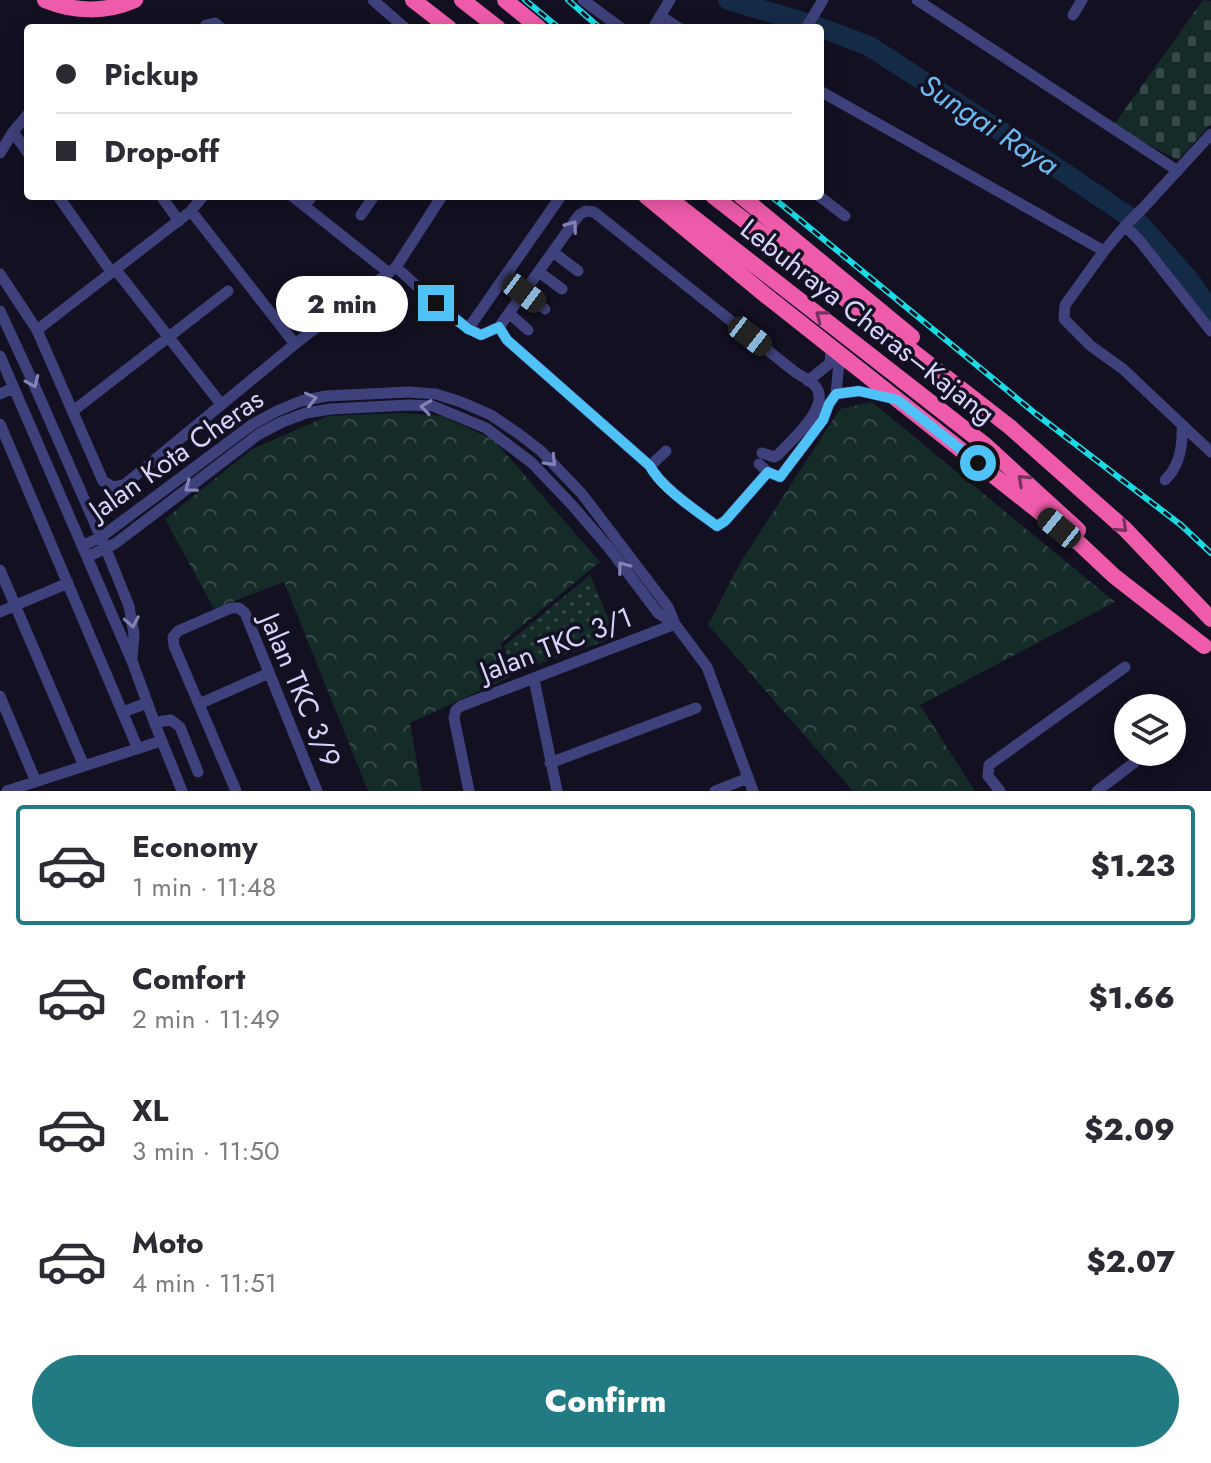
<!DOCTYPE html>
<html lang="en">
<head>
<meta charset="utf-8">
<style>
	:root { --surface:#fff; --page:#f7f7f7; --text:#2b2b33; --muted:#7c7c81; --line:#e1e1e2; --accent:#227b83 }
	body { margin:0; font-family:Jost,sans-serif; background:var(--page); color:var(--text); height:100vh; display:flex; flex-direction:column; font-size:30px; white-space:nowrap }
	* { box-sizing:border-box; margin:0 }
	p { font-size:26px; color:var(--muted) }
	.icon { flex:none; width:44px; height:44px; fill:none; stroke:currentColor; stroke-width:2; stroke-linecap:round; stroke-linejoin:round }
	.map { position:relative; height:791px; overflow:hidden }
	.panel { display:flex; flex-direction:column; background:var(--surface); flex:1 }
	.panel>* { flex:none }
	.top-card { position:absolute; left:24px; top:24px; width:800px; height:176px; border-radius:8px; box-shadow:0 4px 20px #0003; display:grid; align-content:center; height:176px; padding:0 32px; background:var(--surface) }
	.tools { position:absolute; left:1114px; top:694px; display:grid; gap:16px }
	.tools a { display:grid; place-items:center; width:72px; height:72px; border-radius:50%; background:var(--surface); box-shadow:0 4px 20px #0003; font-size:40px }
	.end { position:absolute; width:36px; height:36px; margin:-18px; border:10px solid #4fc3f7; background:#111; box-shadow:0 0 0 4px #111 }
	.from { border-radius:50% }
	.bubble { position:absolute; height:56px; border-radius:28px; background:var(--surface); box-shadow:0 4px 20px #0003; font-size:26px; font-weight:800; line-height:56px; text-align:center }
	.car { position:absolute; width:24px; height:48px; margin:-24px -12px; border-radius:10px; box-shadow:0 0 6px 2px #0007; background:linear-gradient(#222 24%,#8ab4d8 0 40%,#222 0 76%,#8ab4d8 0 86%,#222 0) }
	.top-card b { display:flex; align-items:center; gap:28px; height:76px; font-size:30px }
	.top-card b+b { border-top:2px solid var(--line) }
	.top-card i { width:20px; height:20px; background:var(--text) }
	ul { padding:14px 0 0; list-style:none }
	li { display:flex; align-items:center; gap:24px; height:120px; margin:0 16px 12px; padding:0 16px; border:4px solid transparent; border-radius:8px }
	li div { flex:1 }
	li b { display:block; font-size:30px }
	li em { font-style:normal; font-weight:800 }
	li.current { border-color:var(--accent) }
	li>.icon { width:72px; height:72px; stroke-width:1.5 }
	.button { display:flex; gap:16px; margin-top:auto; padding:16px 32px }
	.button a { flex:1; height:92px; border-radius:48px; background:var(--accent); color:#fff; font-size:32px; font-weight:800; line-height:92px; text-align:center }
	.map>svg:first-child { display:block }
	.grass { fill:url(#grass-dots) }
	.forest { fill:url(#forest-crowns) }
	.cemetery { fill:url(#cemetery-stones) }
	.lines { fill:none; stroke-linecap:round; stroke-linejoin:round }
	.river { stroke:#142b47; stroke-width:20 }
	.minor { stroke:#3f417c; stroke-width:11 }
	.highway { stroke:#ef5bab; stroke-width:16 }
	.rail-casing { stroke:#17dce5; stroke-width:6 }
	.rail { stroke:#121021; stroke-width:3; stroke-dasharray:9; stroke-linecap:butt }
	.oneway { stroke:#8383b5 }
	.oneway2 { stroke:#75325f }
	.route { stroke:#4fc3f7; stroke-width:10 }
	.labels { text-anchor:middle; stroke-width:7; stroke-linejoin:round; paint-order:stroke }
	.street-label { font-size:28px; fill:#d6d4fb; stroke:#121021 }
	.water-label { font-size:30px; font-style:italic; fill:#6dbbf1; stroke:#121021 }
</style>
</head>
<body>
<div class="map">
<svg width="1211" height="791" viewBox="0 0 1211 791">
	<defs>
		<pattern id="grass-dots" width="8" height="8" patternUnits="userSpaceOnUse" patternTransform="scale(2)"><rect width="8" height="8" fill="#142b28"/><path d="M2 2h.1M6 6h.1" fill="none" stroke="#354948" stroke-width="1.8" stroke-linecap="round"/></pattern>
		<pattern id="forest-crowns" width="20" height="18" patternUnits="userSpaceOnUse" patternTransform="scale(2)"><rect width="20" height="18" fill="#142b28"/><path d="M2 6a3 3 0 1 1 6 0M12 15a3 3 0 1 1 6 0" fill="none" stroke="#354948"/></pattern>
		<pattern id="cemetery-stones" width="16" height="16" patternUnits="userSpaceOnUse" patternTransform="scale(2)"><rect width="16" height="16" fill="#142b28"/><path d="M2 7V4a2 2 0 0 1 4 0v3zM10 15v-3a2 2 0 0 1 4 0v3z" fill="#354948"/></pattern>
	</defs>
	<rect width="100%" height="100%" fill="#121021"/>
	<path class="grass" d="M590,575L616,637L513,673L504,646Z"/>
	<path class="forest" d="M872,402L1115,602L920,705L975,791H853L708,625L740,563L840,409Z
		M401,413L442,416L494,440L600,562L501,643L510,677L410,723L422,791H368L284,582L214,609L165,519L252,449L328,416Z"/>
	<path class="cemetery" d="M1203,0L1211,1V124L1178,160L1113,126Z"/>
	<g class="lines">
		<path class="river" d="M728,0L814,25L869,46L1053,165L1141,225L1191,282L1211,311"/>
		<path class="minor" d="M373,0L405,28
			M583,0L621,28
			M917,0L1178,171
			M1073,15L1082,0
			M660,16L679,28
			M204,28L206,25L215,23L221,28
			M653,28L670,0
			M806,28L823,0
			M820,91L1104,251
			M13,132L28,153
			M1211,134L1144,207L1125,226L1104,251L1065,305L1064,319L1091,346L1123,369L1211,452
			M0,153L13,132L28,114
			M58,196L112,273
			M161,196L179,221
			M292,196L389,273
			M819,196L845,216
			M305,206L312,196
			M191,211L295,344
			M361,215L374,196
			M1125,226L1139,240L1211,331
			M553,252L578,271
			M396,267C423,291 449,319 481,335L499,327
			M116,270L221,404
			M539,272L562,289
			M0,274L37,330L103,481L113,487L124,485L295,344L396,267L442,196
			M524,293L545,309
			M0,311L32,380L106,549L129,606L134,634L132,659
			M510,314L528,330
			M468,329L561,196
			M37,330L191,211L203,196
			M0,356L132,661L155,724L182,791
			M808,381L830,363L831,346
			M0,394L13,388
			M836,394L859,391L890,398
			M73,411L228,291
			M0,424L138,749
			M762,453L774,457L778,455C791,440 831,407 816,387C812,381 801,376 795,372L594,212L586,211L579,215L499,327L507,340L650,466C661,487 698,512 717,526L725,521L768,472
			M759,464L768,472L780,477L823,420L829,404L836,394L840,352
			M650,466L666,451
			M1165,480C1180,466 1183,445 1182,425
			M82,546L101,537L253,424L277,411L301,401L326,396L409,392L436,394L461,402L491,415L519,434L541,451L582,494L668,607L675,624L707,667L753,791
			M87,557L116,543L259,434L282,422L306,413L331,409L409,405L433,406L486,428L532,463L572,505L609,548L658,613L674,624
			M0,570L84,766
			M0,612L68,583
			M534,679L557,791
			M0,696L36,782
			M199,704L269,673
			M123,712L147,703
			M155,724L163,721L171,720L180,727L198,772
			M1172,733L1174,732
			M550,763L696,708
			M7,791L161,741
			M236,791L174,646L173,637L178,631L231,608H239L245,613L317,791
			M469,791L454,718L456,710L461,706L675,624
			M715,791L748,778
			M1000,791L988,776L989,765L1125,667
			M1097,791L1148,752"/>
		<path class="highway" d="M45,0C74,12 106,13 135,0
			M413,0L449,28
			M462,0L498,28
			M505,0L539,28
			M646,196L764,294L1080,544L1114,576L1204,646
			M666,196L984,444L1078,530
			M713,196L1010,427L1125,529L1211,619
			M741,196L912,337"/>
		<g class="rail-casing">
			<path id="rail" d="M525,0L559,28
				M568,0L600,28
				M771,196L1036,414L1181,525L1211,553"/>
		</g>
		<use href="#rail" class="rail"/>
	</g>
	<defs><path id="oneway-chevron" d="M-2-3.5L2.5 0L-2 3.5" fill="none" stroke-width="1.6" stroke-linecap="round" stroke-linejoin="round" transform="scale(2)"/></defs>
	<g class="oneway">
		<use href="#oneway-chevron" transform="translate(572 226) rotate(-54)"/>
		<use href="#oneway-chevron" transform="translate(33 382) rotate(66)"/>
		<use href="#oneway-chevron" transform="translate(311 399) rotate(-13)"/>
		<use href="#oneway-chevron" transform="translate(426 407) rotate(-172)"/>
		<use href="#oneway-chevron" transform="translate(551 461) rotate(46)"/>
		<use href="#oneway-chevron" transform="translate(190 487) rotate(143)"/>
		<use href="#oneway-chevron" transform="translate(623 567) rotate(-127)"/>
		<use href="#oneway-chevron" transform="translate(132 622) rotate(80)"/>
	</g>
	<g class="oneway2">
		<use href="#oneway-chevron" transform="translate(821 316) rotate(-142)"/>
		<use href="#oneway-chevron" transform="translate(1023 480) rotate(-137)"/>
		<use href="#oneway-chevron" transform="translate(1122 527) rotate(43)"/>
	</g>
	<g class="lines">
		<path class="route" d="M436,303L468,329L481,335L499,327L507,340L650,466C660,487 698,512 717,526L725,521L768,472L780,477L823,420L829,404L836,394L859,391L898,400L978,463"/>
	</g>
	<g class="labels">
		<g class="street-label">
			<text transform="translate(868 321) rotate(38)" y="10">Lebuhraya Cheras–Kajang</text>
			<text transform="translate(176 454) rotate(-35)" y="10">Jalan Kota Cheras</text>
			<text transform="translate(556 644) rotate(-21)" y="10">Jalan TKC 3/1</text>
			<text transform="translate(301 690) rotate(67)" y="10">Jalan TKC 3/9</text>
		</g>
		<g class="water-label">
			<text transform="translate(989 125) rotate(33)" y="10">Sungai Raya</text>
		</g>
	</g>
</svg>
<div class="tools">
<a><svg class="icon" aria-label="layers" viewBox="0 0 24 24"><path d="M12 4l9 5-9 5-9-5zM3 14l9 5 9-5"/></svg></a>
</div>
<i class="end from" style="left:978px;top:463px"></i>
<i class="end" style="left:436px;top:303px"></i>
<div class="bubble" style="left:276px;top:276px;width:132px">2 min</div>
<i class="car" style="left:524px;top:293px;rotate:127deg"></i>
<i class="car" style="left:750px;top:336px;rotate:128deg"></i>
<i class="car" style="left:1059px;top:528px;rotate:309deg"></i>
<div class="top-card">
<b><i class="from"></i>Pickup</b>
<b><i></i>Drop-off</b>
</div>
</div>
<section class="panel">
<ul>
<li class="current"><svg class="icon" aria-label="car" viewBox="0 0 24 24"><path d="M5 17H2v-5l4-1 3-4h7l3 4 3 1v5h-3M9 17h6M6 11h13"/><circle cx="7" cy="17" r="2"/><circle cx="17" cy="17" r="2"/></svg><div><b>Economy</b><p>1 min · 11:48</p></div><em>$1.23</em></li>
<li><svg class="icon" aria-label="car" viewBox="0 0 24 24"><path d="M5 17H2v-5l4-1 3-4h7l3 4 3 1v5h-3M9 17h6M6 11h13"/><circle cx="7" cy="17" r="2"/><circle cx="17" cy="17" r="2"/></svg><div><b>Comfort</b><p>2 min · 11:49</p></div><em>$1.66</em></li>
<li><svg class="icon" aria-label="car" viewBox="0 0 24 24"><path d="M5 17H2v-5l4-1 3-4h7l3 4 3 1v5h-3M9 17h6M6 11h13"/><circle cx="7" cy="17" r="2"/><circle cx="17" cy="17" r="2"/></svg><div><b>XL</b><p>3 min · 11:50</p></div><em>$2.09</em></li>
<li><svg class="icon" aria-label="car" viewBox="0 0 24 24"><path d="M5 17H2v-5l4-1 3-4h7l3 4 3 1v5h-3M9 17h6M6 11h13"/><circle cx="7" cy="17" r="2"/><circle cx="17" cy="17" r="2"/></svg><div><b>Moto</b><p>4 min · 11:51</p></div><em>$2.07</em></li>
</ul>
<div class="button"><a>Confirm</a></div>
</section>
</body>
</html>
